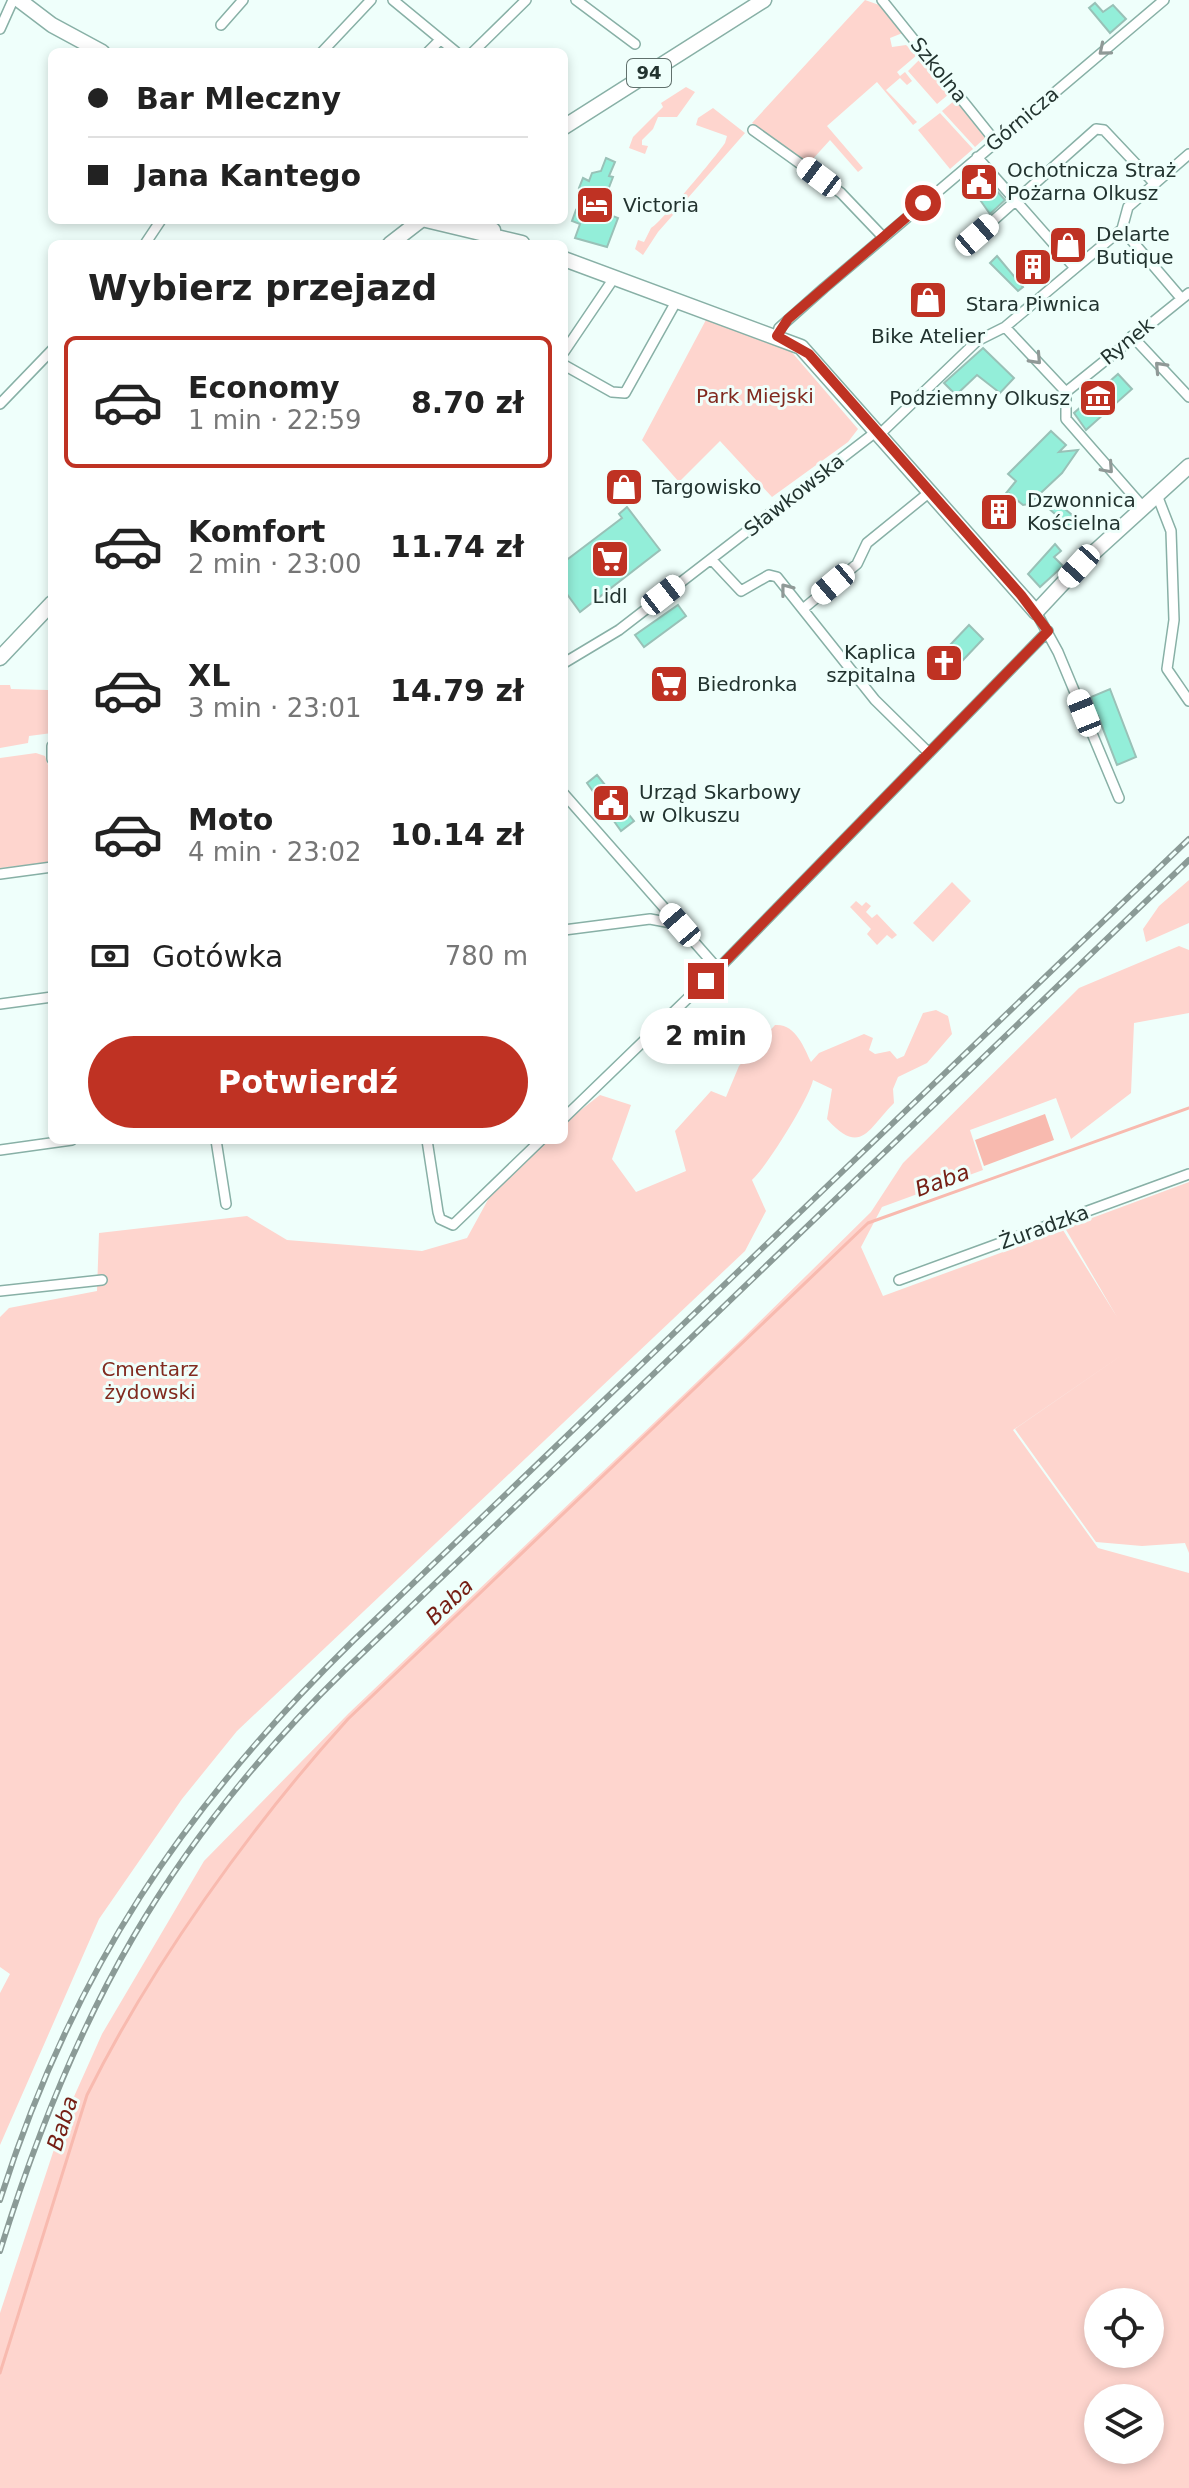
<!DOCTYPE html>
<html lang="pl">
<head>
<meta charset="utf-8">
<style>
	:root { --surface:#fff; --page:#f2f2f2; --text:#222; --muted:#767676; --line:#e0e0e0; --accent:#bf3223 }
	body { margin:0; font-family:"DejaVu Sans",sans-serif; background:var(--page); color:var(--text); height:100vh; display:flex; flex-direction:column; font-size:30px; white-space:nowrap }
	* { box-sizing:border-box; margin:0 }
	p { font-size:26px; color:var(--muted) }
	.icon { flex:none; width:44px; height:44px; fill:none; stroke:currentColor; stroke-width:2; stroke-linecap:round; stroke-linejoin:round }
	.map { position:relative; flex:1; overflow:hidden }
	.drawer { position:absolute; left:48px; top:240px; width:520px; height:904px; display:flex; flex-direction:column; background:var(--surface); border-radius:12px; box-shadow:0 4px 12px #0003 }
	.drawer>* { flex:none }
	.banner { position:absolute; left:48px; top:48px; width:520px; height:176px; border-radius:12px; box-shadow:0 4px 12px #0003; display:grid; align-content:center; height:176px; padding:0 40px; background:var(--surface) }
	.fabs { position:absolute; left:1084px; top:2288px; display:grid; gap:16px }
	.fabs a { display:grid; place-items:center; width:80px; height:80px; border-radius:50%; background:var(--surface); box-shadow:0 4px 12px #0003; font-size:40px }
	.end { position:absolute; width:36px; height:36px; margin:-18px; border:10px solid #bf3223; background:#fff; box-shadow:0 0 0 4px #fff }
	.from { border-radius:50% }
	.bubble { position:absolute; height:56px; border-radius:28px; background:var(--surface); box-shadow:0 4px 12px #0003; font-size:26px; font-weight:700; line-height:56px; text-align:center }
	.car { position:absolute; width:24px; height:48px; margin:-24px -12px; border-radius:10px; box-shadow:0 0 6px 2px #0007; background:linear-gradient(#fff 24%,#345 0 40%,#fff 0 76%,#345 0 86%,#fff 0) }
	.banner b { display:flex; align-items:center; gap:28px; height:76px; font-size:30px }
	.banner b+b { border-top:2px solid var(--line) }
	.banner i { width:20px; height:20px; background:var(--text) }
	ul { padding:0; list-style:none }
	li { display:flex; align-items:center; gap:24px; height:132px; margin:0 16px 12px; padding:0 24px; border:4px solid transparent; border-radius:12px }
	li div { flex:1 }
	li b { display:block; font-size:30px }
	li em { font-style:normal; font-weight:700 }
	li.selected { border-color:var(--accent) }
	li>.icon { width:72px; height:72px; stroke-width:1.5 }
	h2 { padding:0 40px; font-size:36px; line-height:96px }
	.pay { display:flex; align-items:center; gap:20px; height:88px; padding:0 40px; font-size:30px }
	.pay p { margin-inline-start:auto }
	.cta { display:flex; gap:16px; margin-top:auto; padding:16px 40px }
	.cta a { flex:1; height:92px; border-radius:48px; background:var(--accent); color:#fff; font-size:32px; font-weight:700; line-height:92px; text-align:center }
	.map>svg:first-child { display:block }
	.green { fill:#fed5ce; fill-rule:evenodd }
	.water { fill:#f8baaf }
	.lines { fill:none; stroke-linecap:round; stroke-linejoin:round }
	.stream { stroke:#f8baaf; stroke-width:3 }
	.building { fill:#93eed9; stroke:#99c1b7; stroke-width:2 }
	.street-casing { stroke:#88b0a6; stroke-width:12 }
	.secondary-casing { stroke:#88b0a6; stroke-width:17 }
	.primary-casing { stroke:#88b0a6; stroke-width:17 }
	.street { stroke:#fff; stroke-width:9 }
	.secondary { stroke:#fff; stroke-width:14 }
	.primary { stroke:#fff; stroke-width:14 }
	.rail-casing { stroke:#8b9b97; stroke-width:6 }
	.rail { stroke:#effffb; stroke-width:3; stroke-dasharray:9; stroke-linecap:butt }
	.oneway { stroke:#909997 }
	.route { stroke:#bf3223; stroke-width:10 }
	.labels { text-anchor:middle; stroke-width:6; stroke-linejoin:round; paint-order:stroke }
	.shield { fill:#effffb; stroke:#60706c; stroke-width:2 }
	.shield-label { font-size:18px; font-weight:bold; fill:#22332f }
	.street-label { font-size:20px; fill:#22332f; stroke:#effffb }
	.poi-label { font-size:20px; fill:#22332f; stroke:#effffb; text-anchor:start }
	.park-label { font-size:20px; fill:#812a1f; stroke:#effffb }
	.water-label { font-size:22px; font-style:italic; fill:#751e14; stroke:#effffb }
</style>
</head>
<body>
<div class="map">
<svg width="1189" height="2488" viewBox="0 0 1189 2488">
	<rect width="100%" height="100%" fill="#effffb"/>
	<path class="green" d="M865,0L882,6L905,32L890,38L892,47L906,45L917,55L897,72L900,76L905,72L912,81L907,85L900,78L886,90L917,122L913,125L877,82L827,126L863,168L858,172L830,140L811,161L805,160L752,123Z
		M920,59L949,94L937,104L908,71Z
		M686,87L695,92L677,117H658L653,129L642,140V145L648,146L645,154L629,148L633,137L663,107L661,103Z
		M955,100L985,138L975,147L942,111Z
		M713,108L745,133L658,232L643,255L635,249L638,240L644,242L651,228C658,226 717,155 725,143L727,136L696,125L698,118Z
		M940,113L973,149L950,169L918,130Z
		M707,318L789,349L858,429L848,442L772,497L720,441L679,482L642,440Z
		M0,685H10L11,689L48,690L52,733L29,736L28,743L0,748Z
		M36,753L45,756L48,765L52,862L0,868V758Z
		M1189,880V923L1146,942L1143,929L1159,906Z
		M952,882L971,901L933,942L913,923Z
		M856,901L862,906L866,902L871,906L866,912L872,918L877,914L897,935L892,939L887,935L877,945L867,934L871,929L850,907Z
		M1179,946L1189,950V1013L1134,1023L1131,1093L1071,1139L1056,1098L970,1130L983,1170L882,1207L861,1247L883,1296L1063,1230L1117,1317L1065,1228L1189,1182V1553L1185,1543L1142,1546L1096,1542L1015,1429L1135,1346L1013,1430L1098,1548L1189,1573V2488H0V2313L64,2119L102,2034L204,1861L349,1713L742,1339L871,1212L903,1163L1079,988ZM1150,2302V2354H1098V2302ZM1098,2398H1150V2450H1098Z
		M936,1010L948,1016L952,1034L927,1063L898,1077L893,1089L894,1103C868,1129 861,1157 827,1119L832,1089L813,1080C810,1097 766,1168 752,1180L766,1211L745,1251L237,1731L182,1799L99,1919L0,2145V1993L10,1974L0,1967V1317L9,1308L97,1291L99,1233L247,1216L287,1240L422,1251L467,1238L490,1196L546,1140H564V1123L600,1095L631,1105L612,1159L636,1192L686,1171L675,1131L711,1091L726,1097L739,1066L775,1025C795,1023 804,1047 811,1062L819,1053L864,1034L873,1038L869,1050L875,1054L890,1051L897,1059L904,1056L923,1013Z"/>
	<path class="water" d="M1045,1114L1054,1140L984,1166L975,1140Z"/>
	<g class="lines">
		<path class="stream" d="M0,2373L87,2095C151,1966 251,1826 348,1719L868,1223L1189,1108"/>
	</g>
	<path class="building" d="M1095,3L1103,12L1113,5L1126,19L1110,33L1089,8Z
		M606,158L615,162L609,176L613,177L600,211L618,218L607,247L575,238L580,224L572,221L576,210L584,214L590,200L584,197L586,191L579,188L583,178L589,181L592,173L601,171Z
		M978,170L1005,200L990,214L966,180Z
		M997,256L1023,287L1018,291L990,263Z
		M983,348L1014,378L1000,393L977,375L956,395L944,383Z
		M1118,374L1132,389L1086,430L1074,413Z
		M1051,431L1066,445L1059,452L1078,450L1062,473L1029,504L1023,505L1010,494L1012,512L1000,522L990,513L1016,481L1008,474Z
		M1053,499L1077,519L1070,527L1047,507Z
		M627,507L660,550L580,612L564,590V562L622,518L619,514Z
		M1055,544L1061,551L1054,557L1063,566L1040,587L1028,574Z
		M678,605L686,616L644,647L635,635Z
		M969,625L983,639L946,678L932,664Z
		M1110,689L1136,757L1117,765L1098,716L1094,718L1090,706L1093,704L1091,697Z
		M597,775L634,821L621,831L587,783Z"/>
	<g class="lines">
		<g class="street-casing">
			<path id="street" d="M393,0L456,52
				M576,0L635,44
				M882,0L995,141
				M221,25L243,0
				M0,29L13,0
				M322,52L371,0
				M428,52L440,40
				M473,52L526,0
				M753,130L841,193L883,237
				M977,157L1075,268
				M1122,229L1128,207L1189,154
				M1122,229L1181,298
				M977,235L1096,129L1104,130L1154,183
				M145,244L161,220
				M1005,327L1066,392
				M777,336L779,328L824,288L1164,0
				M1132,336L1189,397
				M564,352L614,278
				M564,365L612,392L625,393L677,300
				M1066,392L1189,293
				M1066,392V419L1143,507
				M0,404L52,350
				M880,434L977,341L1005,327L1122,229
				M1157,495L1171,531L1174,620L1167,669L1189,701
				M711,559L741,591L769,575L777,577L875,700L929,753
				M803,609L857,564L867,543L931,491
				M1036,612L1058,652L1119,798
				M564,663L619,630L877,431
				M52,746V759
				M564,794L718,969
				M0,874L52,867
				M564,930L650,919L677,924
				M0,1004L52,997
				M564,1118L718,969L1048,631
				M216,1140L226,1204
				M427,1140L438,1212L440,1219L453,1225L541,1140
				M0,1150L72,1140
				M899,1280L1189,1174
				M0,1291L102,1280"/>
		</g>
		<g class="secondary-casing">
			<path id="secondary" d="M19,0L52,25L102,52
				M426,220L522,243
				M467,220L493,230
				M564,259L801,347L1036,612L1079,566L1189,466"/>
		</g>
		<g class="primary-casing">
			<path id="primary" d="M564,127L764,0
				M390,244L421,220
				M0,658L52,603"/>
		</g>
		<use href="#street" class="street"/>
		<use href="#secondary" class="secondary"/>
		<use href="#primary" class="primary"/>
		<g class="rail-casing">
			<path id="rail" d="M0,2200C73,1970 183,1808 354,1640L1189,839
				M0,2251C74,2013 167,1844 346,1669L1189,860"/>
		</g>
		<use href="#rail" class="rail"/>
	</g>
	<defs><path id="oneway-chevron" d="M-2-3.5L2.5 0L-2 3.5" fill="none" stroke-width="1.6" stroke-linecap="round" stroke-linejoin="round" transform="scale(2)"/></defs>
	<g class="oneway">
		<use href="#oneway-chevron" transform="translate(1104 50) rotate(140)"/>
		<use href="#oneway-chevron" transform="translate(1036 359) rotate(47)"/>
		<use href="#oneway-chevron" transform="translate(1160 367) rotate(-133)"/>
		<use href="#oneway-chevron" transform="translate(1108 468) rotate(48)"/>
		<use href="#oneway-chevron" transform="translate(786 589) rotate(-128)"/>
	</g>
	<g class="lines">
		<path class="route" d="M706,981L1048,631L1021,595L809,354L777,336L788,319L923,203"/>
	</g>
	<defs>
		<g id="civic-square" transform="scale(2)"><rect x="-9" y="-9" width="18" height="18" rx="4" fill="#bf3223" stroke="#effffb"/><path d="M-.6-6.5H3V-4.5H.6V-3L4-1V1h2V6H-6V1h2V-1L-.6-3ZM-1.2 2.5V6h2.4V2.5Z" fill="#fff"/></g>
		<g id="hotel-square" transform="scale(2)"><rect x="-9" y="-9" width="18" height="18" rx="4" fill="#bf3223" stroke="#effffb"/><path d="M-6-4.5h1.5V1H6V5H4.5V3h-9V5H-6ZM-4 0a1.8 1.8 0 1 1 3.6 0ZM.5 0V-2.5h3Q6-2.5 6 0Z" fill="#fff"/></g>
		<g id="shop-square" transform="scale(2)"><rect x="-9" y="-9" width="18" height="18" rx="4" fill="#bf3223" stroke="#effffb"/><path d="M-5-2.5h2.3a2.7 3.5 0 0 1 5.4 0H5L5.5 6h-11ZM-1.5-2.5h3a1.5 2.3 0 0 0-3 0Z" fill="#fff"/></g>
		<g id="building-square" transform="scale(2)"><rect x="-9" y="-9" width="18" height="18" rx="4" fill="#bf3223" stroke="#effffb"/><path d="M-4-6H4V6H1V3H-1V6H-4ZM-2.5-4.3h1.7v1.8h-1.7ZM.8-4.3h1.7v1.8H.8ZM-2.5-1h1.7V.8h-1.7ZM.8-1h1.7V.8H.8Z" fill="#fff"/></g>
		<g id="museum-square" transform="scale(2)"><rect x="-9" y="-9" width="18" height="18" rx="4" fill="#bf3223" stroke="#effffb"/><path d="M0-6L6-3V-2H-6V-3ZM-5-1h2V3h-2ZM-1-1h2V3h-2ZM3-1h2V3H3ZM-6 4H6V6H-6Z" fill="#fff"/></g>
		<g id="supermarket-square" transform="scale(2)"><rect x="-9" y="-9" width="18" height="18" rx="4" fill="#bf3223" stroke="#effffb"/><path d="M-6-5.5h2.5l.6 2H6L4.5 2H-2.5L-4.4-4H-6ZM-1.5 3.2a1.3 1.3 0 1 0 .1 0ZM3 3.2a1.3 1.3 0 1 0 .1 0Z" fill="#fff"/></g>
		<g id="church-square" transform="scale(2)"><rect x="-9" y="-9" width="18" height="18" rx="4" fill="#bf3223" stroke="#effffb"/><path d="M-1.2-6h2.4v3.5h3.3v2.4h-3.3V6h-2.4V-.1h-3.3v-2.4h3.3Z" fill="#fff"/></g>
	</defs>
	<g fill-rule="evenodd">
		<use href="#civic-square" x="979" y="182"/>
		<use href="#hotel-square" x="595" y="205"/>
		<use href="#shop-square" x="1068" y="245"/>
		<use href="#building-square" x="1033" y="267"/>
		<use href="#shop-square" x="928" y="300"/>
		<use href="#museum-square" x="1098" y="398"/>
		<use href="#shop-square" x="624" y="487"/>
		<use href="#building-square" x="999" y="512"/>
		<use href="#supermarket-square" x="610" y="559"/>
		<use href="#church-square" x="944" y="663"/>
		<use href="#supermarket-square" x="669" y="684"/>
		<use href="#civic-square" x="611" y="803"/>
	</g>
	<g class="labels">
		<rect class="shield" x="627" y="59" width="44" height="28" rx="6"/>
		<g class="shield-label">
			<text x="649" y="79">94</text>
		</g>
		<g class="street-label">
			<text transform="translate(939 70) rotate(51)" y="7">Szkolna</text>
			<text transform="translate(1022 119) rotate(-40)" y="7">Górnicza</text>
			<text transform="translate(1127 341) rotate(-39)" y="7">Rynek</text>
			<text transform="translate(794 495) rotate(-38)" y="7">Sławkowska</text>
			<text transform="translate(1044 1227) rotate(-20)" y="7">Żuradzka</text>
		</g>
		<g class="poi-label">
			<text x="1007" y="177">Ochotnicza Straż<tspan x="1007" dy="23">Pożarna Olkusz</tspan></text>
			<text x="623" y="212">Victoria</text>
			<text x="1096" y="241">Delarte<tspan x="1096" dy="23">Butique</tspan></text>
			<text x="1033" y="311" text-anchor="middle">Stara Piwnica</text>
			<text x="928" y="343" text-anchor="middle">Bike Atelier</text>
			<text x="1070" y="405" text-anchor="end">Podziemny Olkusz</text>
			<text x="652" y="494">Targowisko</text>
			<text x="1027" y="507">Dzwonnica<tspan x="1027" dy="23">Kościelna</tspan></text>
			<text x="610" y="603" text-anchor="middle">Lidl</text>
			<text x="916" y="659" text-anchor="end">Kaplica<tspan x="916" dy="23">szpitalna</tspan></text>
			<text x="697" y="691">Biedronka</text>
			<text x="639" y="799">Urząd Skarbowy<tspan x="639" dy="23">w Olkuszu</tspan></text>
		</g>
		<g class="park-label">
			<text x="755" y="403">Park Miejski</text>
			<text x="150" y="1376">Cmentarz<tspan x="150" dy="23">żydowski</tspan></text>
		</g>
		<g class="water-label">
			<text transform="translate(942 1180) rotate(-20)" y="8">Baba</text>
			<text transform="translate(449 1601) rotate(-44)" y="8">Baba</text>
			<text transform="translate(62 2123) rotate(-72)" y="8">Baba</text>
		</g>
	</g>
</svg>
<div class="fabs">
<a><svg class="icon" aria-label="locate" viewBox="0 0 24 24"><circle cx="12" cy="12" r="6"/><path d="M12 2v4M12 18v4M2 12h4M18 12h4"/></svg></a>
<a><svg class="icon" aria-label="layers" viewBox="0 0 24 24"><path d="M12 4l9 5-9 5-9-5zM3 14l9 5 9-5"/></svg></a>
</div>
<i class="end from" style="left:923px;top:203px"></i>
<i class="end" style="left:706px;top:981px"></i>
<div class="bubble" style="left:640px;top:1008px;width:132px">2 min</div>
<i class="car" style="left:819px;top:177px;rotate:307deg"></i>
<i class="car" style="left:977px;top:235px;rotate:49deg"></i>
<i class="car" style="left:1079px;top:566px;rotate:222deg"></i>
<i class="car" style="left:833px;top:584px;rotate:230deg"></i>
<i class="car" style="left:663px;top:595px;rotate:52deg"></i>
<i class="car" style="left:1084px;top:713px;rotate:338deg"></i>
<i class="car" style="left:680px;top:925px;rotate:319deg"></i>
<div class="banner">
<b><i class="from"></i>Bar Mleczny</b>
<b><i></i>Jana Kantego</b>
</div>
<section class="drawer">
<h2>Wybierz przejazd</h2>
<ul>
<li class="selected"><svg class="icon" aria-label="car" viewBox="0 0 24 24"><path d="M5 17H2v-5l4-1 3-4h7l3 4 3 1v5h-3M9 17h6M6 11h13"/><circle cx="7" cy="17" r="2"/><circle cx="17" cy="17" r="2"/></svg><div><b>Economy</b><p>1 min · 22:59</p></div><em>8.70 zł</em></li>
<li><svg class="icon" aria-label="car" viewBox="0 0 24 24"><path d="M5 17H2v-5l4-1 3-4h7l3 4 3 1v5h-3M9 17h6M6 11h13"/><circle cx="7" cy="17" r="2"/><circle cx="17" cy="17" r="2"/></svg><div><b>Komfort</b><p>2 min · 23:00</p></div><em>11.74 zł</em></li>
<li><svg class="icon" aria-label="car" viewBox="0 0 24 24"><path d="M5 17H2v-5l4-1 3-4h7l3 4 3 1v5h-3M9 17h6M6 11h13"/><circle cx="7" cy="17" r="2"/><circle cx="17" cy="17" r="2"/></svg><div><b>XL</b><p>3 min · 23:01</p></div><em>14.79 zł</em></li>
<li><svg class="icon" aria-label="car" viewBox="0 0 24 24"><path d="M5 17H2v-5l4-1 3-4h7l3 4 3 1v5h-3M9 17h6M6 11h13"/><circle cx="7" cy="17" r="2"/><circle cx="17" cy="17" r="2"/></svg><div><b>Moto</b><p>4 min · 23:02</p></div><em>10.14 zł</em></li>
</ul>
<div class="pay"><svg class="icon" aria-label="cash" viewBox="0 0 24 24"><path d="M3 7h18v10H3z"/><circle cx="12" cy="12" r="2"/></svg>Gotówka<p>780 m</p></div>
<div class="cta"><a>Potwierdź</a></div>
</section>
</div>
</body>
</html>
